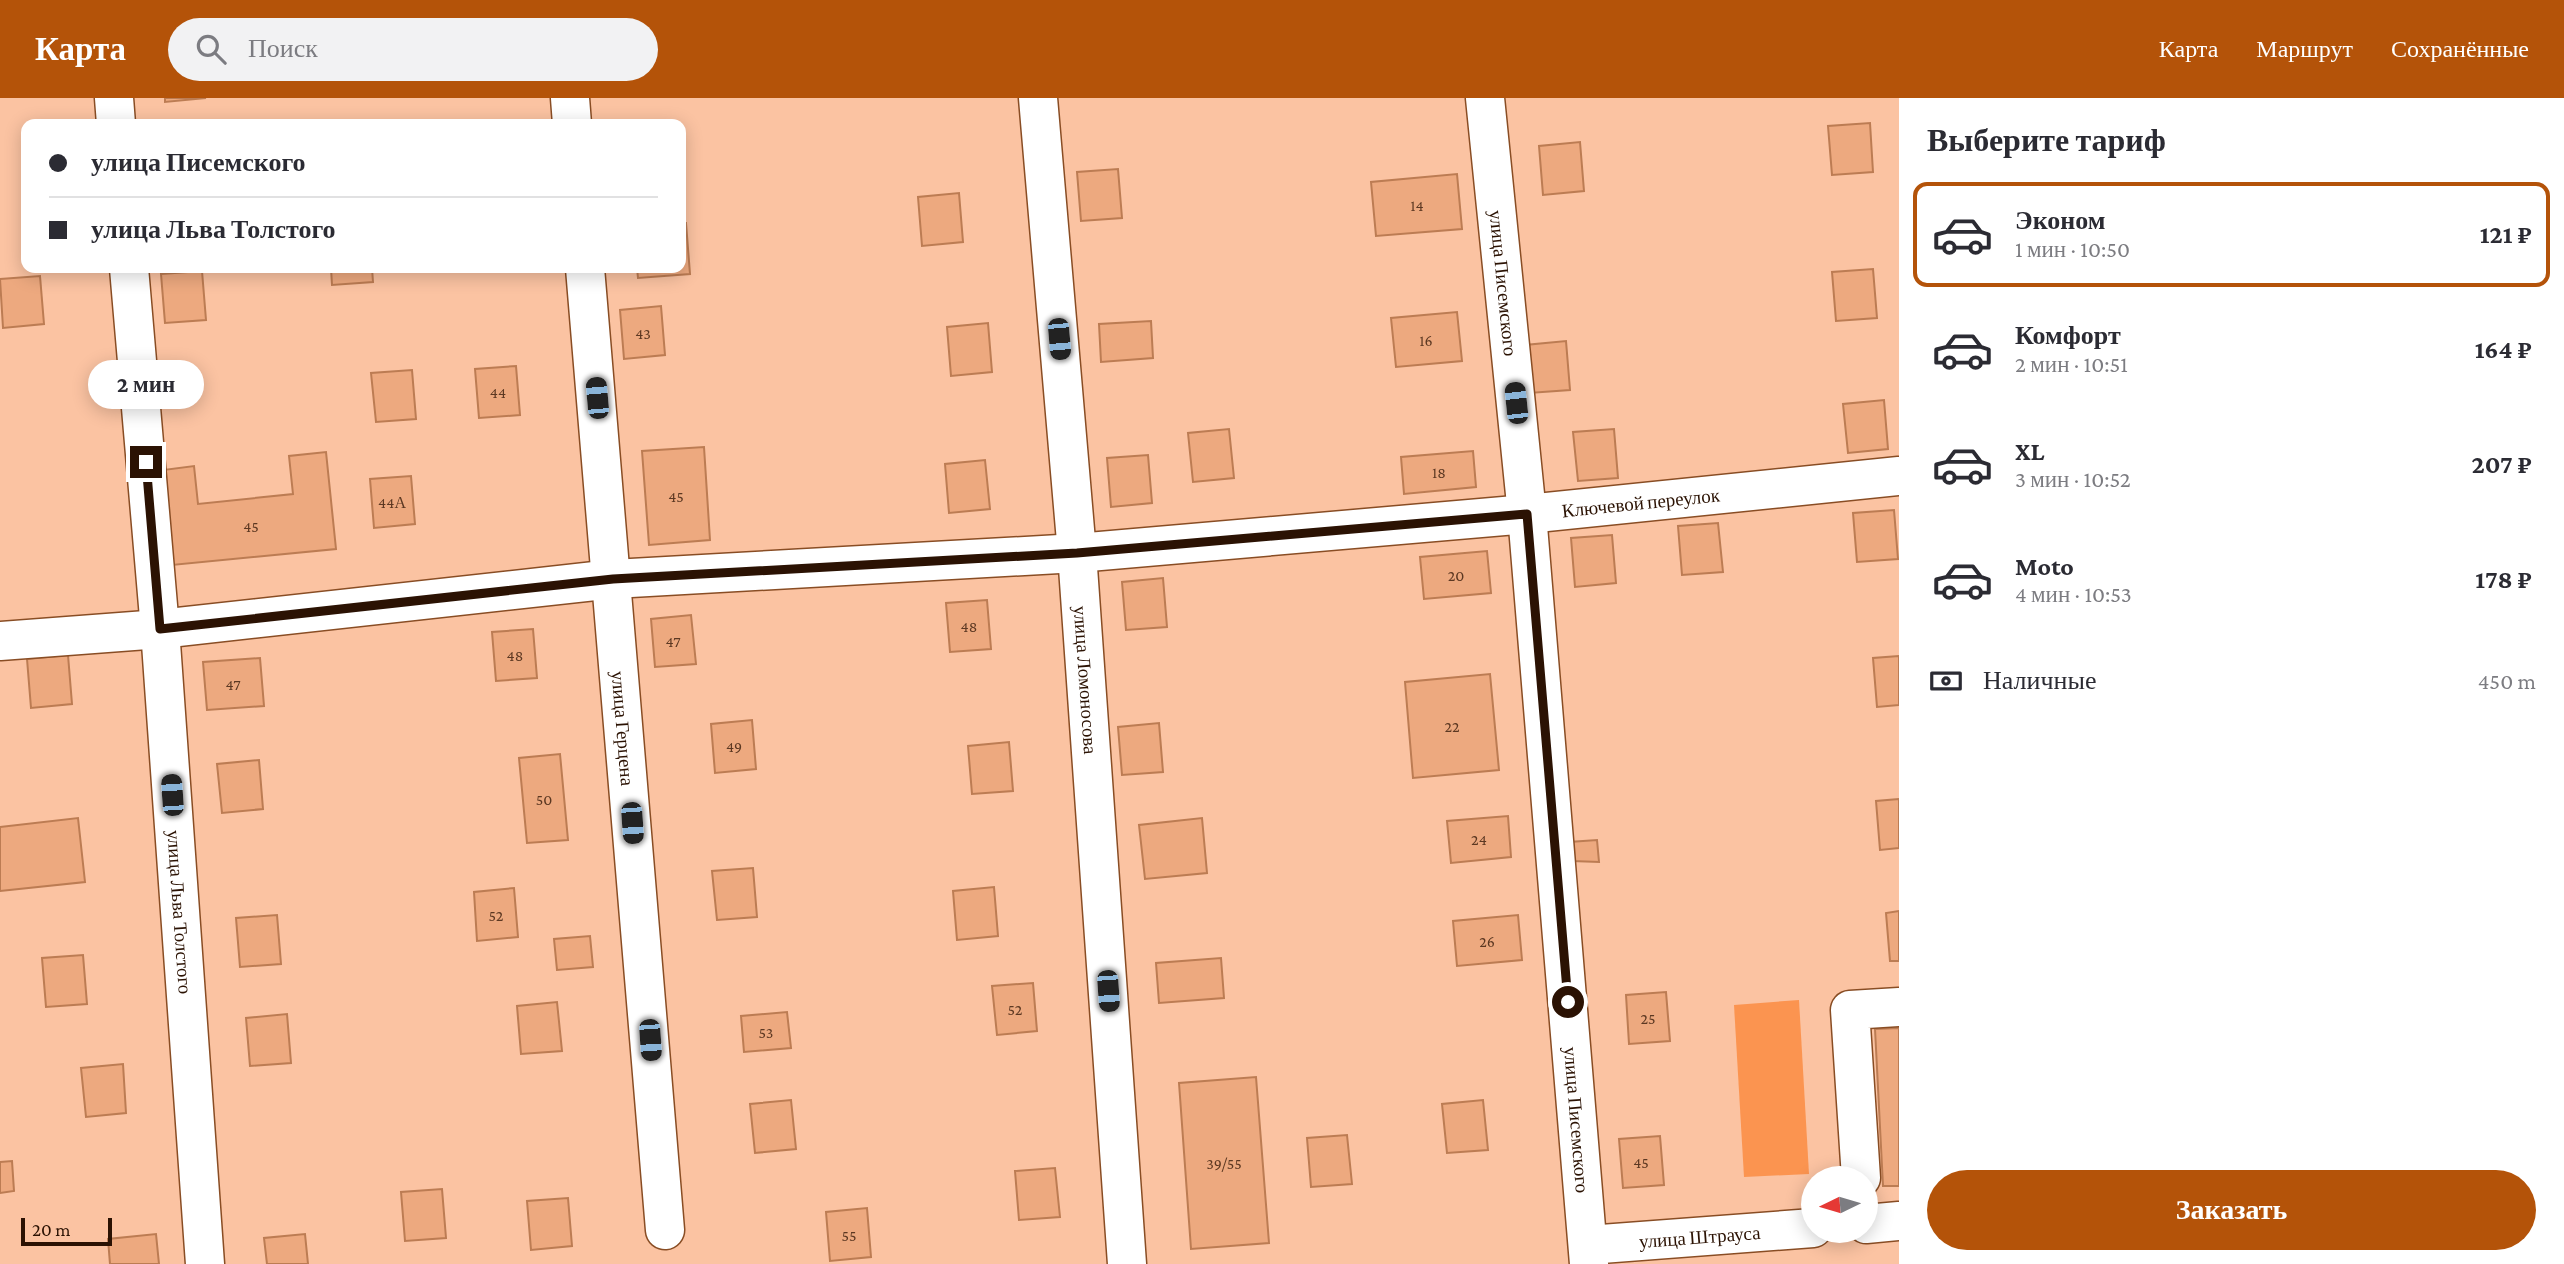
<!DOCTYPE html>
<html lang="ru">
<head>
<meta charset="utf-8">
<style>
	:root { --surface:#fff; --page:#f2f2f3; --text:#2b2b33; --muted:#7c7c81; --line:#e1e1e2; --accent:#b45309 }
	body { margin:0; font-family:"Crimson Pro",serif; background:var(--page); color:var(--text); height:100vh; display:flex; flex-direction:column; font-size:26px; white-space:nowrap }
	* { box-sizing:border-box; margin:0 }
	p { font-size:23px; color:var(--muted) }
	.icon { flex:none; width:38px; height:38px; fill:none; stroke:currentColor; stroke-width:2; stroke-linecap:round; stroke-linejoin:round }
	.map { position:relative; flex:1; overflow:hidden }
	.side { display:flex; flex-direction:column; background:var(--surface); width:665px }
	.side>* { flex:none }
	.guide { position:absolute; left:21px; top:21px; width:665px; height:154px; border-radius:14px; box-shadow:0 4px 18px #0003; display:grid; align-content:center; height:154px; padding:0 28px; background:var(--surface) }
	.needle { width:46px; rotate:265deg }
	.controls { position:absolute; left:1801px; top:1068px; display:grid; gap:14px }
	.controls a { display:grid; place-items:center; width:77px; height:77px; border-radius:50%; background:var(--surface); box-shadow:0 4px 18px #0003; font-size:35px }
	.scale { position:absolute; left:21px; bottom:18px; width:91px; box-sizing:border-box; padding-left:7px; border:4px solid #2b1203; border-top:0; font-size:19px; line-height:24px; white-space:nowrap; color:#2b1203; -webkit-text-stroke:5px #fbc3a2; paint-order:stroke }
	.end { position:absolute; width:32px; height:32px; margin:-16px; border:9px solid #2b1203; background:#fff; box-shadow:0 0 0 4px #fff }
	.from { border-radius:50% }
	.bubble { position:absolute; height:49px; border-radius:24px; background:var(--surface); box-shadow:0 4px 18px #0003; font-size:23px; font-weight:700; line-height:49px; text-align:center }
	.car { position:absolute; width:21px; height:42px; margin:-21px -10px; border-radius:9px; box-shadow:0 0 5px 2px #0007; background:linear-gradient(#222 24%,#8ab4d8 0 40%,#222 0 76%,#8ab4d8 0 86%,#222 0) }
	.guide b { display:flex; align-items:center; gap:24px; height:66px; font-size:26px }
	.guide b+b { border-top:2px solid var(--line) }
	.guide i { width:18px; height:18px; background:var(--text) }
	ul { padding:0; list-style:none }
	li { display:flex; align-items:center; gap:21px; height:105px; margin:0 14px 10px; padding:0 14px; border:4px solid transparent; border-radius:14px }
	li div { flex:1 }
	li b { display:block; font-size:26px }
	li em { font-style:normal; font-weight:700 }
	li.current { border-color:var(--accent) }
	li>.icon { width:63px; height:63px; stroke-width:1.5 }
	h2 { padding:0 28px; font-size:32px; line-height:84px }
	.pay { display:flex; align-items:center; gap:18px; height:77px; padding:0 28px; font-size:26px }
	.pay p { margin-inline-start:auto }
	.button { display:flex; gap:14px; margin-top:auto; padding:14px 28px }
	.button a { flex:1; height:80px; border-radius:42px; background:var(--accent); color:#fff; font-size:28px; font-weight:700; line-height:80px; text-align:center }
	header { display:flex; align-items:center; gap:42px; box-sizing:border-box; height:98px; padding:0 35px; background:var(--accent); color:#fff }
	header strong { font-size:33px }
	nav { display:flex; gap:38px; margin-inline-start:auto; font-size:24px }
	.search { width:490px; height:63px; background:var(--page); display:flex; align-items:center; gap:18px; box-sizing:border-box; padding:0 24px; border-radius:38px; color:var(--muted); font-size:26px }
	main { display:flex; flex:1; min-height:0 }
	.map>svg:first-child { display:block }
	.green { fill:#fb9450 }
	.building { fill:#eda97f; stroke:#bc7c53; stroke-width:2 }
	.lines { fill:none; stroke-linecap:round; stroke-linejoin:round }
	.minor-casing { stroke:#894d24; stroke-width:41 }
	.minor { stroke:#fff; stroke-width:38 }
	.route { stroke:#2b1203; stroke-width:9 }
	.labels { text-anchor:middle; stroke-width:6; stroke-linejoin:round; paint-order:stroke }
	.number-label { font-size:16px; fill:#5c3822 }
	.street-label { font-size:19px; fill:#2b1203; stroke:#fbc3a2 }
</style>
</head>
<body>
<header>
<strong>Карта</strong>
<div class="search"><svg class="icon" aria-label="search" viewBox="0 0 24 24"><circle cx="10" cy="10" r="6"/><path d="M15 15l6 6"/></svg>Поиск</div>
<nav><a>Карта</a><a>Маршрут</a><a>Сохранённые</a></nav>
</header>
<main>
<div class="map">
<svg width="1899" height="1166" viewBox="0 0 1899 1166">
	<rect width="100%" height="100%" fill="#fbc3a2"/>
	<path class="green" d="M1799,902L1809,1076L1744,1079L1734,907Z"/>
	<path class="building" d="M165,0H206L165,4Z
		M1870,25L1873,74L1832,77L1828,28Z
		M1580,44L1584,93L1543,97L1539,48Z
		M1118,71L1122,120L1081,123L1077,74Z
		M1457,76L1462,131L1376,138L1371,84Z
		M959,95L963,144L922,148L918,99Z
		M681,125H686L690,176L638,180L637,170H681Z
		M331,170H372L373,184L332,187Z
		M1873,171L1877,220L1836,223L1832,174Z
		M202,173L206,222L165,225L161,176Z
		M40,178L44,226L3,230L0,181Z
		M661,208L665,257L624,261L620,212Z
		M1457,214L1462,263L1396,269L1391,220Z
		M1151,223L1153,260L1101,264L1099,226Z
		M988,225L992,274L951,278L947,229Z
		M1566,243L1570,292L1529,295L1525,247Z
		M516,268L520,317L479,320L475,271Z
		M412,272L416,321L376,324L371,275Z
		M1884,302L1888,351L1848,355L1843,306Z
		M1229,331L1234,380L1193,384L1188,335Z
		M1614,331L1618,380L1578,383L1573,334Z
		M704,349L710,442L649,447L642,353Z
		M1473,353L1476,389L1404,396L1401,359Z
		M326,354L336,451L172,467L163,372L194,368L198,406L293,396L289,358Z
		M1148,357L1152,405L1111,409L1107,360Z
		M985,362L990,411L949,415L945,366Z
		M411,378L415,426L374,430L370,381Z
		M1894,412L1898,461L1857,464L1853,415Z
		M1718,425L1723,474L1682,477L1678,428Z
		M1612,437L1616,485L1575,489L1571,440Z
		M1487,453L1491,495L1424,501L1420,459Z
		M1163,480L1167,529L1126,532L1122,484Z
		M987,502L991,551L950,554L946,505Z
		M691,517L696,566L655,569L651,521Z
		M533,531L537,580L496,583L492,534Z
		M68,557L72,606L31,610L27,561Z
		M1899,558V607L1877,609L1873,560Z
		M260,560L264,608L207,612L203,564Z
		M1490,576L1499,672L1413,680L1405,584Z
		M752,622L756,671L715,675L711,626Z
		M1159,625L1163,674L1122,677L1118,629Z
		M1009,644L1013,693L972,696L968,648Z
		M560,656L568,742L527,745L519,660Z
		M259,662L263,711L222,715L217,666Z
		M1899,701V750L1880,752L1876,703Z
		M1508,718L1511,759L1451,765L1447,723Z
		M78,720L85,784L0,793V729Z
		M1202,720L1207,775L1145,781L1139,727Z
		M1597,742L1599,764L1572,763L1569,744Z
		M753,770L757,819L717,822L712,773Z
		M994,789L998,838L957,842L953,793Z
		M514,790L518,839L477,843L474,794Z
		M1899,813V863H1890L1886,815Z
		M277,817L281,866L240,869L236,820Z
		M1518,817L1522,862L1457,868L1453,823Z
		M590,838L593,869L557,872L554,841Z
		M83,857L87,906L46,909L42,860Z
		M1221,860L1224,900L1159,905L1156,865Z
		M1033,885L1037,933L997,937L992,888Z
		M1666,894L1670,943L1629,946L1626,897Z
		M557,904L562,953L521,956L517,908Z
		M787,914L791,950L744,954L741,918Z
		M287,916L291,965L250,968L246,920Z
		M1899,930V1088H1883L1875,931Z
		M123,966L126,1015L86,1019L81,970Z
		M1256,979L1269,1145L1191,1151L1179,985Z
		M791,1002L796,1051L755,1055L750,1006Z
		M1483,1002L1488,1052L1447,1055L1442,1006Z
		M1347,1037L1352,1086L1311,1089L1307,1040Z
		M1660,1038L1664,1087L1623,1090L1619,1041Z
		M12,1063L14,1093L0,1095V1064Z
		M1055,1070L1060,1119L1019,1122L1015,1073Z
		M442,1091L446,1140L405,1143L401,1094Z
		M568,1100L572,1148L531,1152L527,1103Z
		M867,1110L871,1159L830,1163L826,1114Z
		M156,1136L159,1166H110L108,1141Z
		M305,1136L308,1166H267L264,1140Z"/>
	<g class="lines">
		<g class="minor-casing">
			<g id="minor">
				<path d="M114,0L116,26"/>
				<path d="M570,0L572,26"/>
				<path id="s1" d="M1038,0L1077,455L1127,1166"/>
				<path id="s2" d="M1485,0L1527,416L1589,1166"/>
				<path id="s3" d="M129,170L160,531L205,1166"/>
				<path id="s4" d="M585,170L665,1132"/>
				<path id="s5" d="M0,543L160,531L613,481L1077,455L1527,416L1899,378"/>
				<path d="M1861,1080L1850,912L1899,909"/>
				<path d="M1866,1126L1899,1123"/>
				<path id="s6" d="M1588,1147L1813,1130"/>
			</g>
		</g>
		<use href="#minor" class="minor"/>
	</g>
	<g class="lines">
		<path class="route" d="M146,364L160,531L613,481L1077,455L1527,416L1568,904"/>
	</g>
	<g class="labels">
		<g class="number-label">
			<text x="1417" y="113">14</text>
			<text x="643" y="241">43</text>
			<text x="1426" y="248">16</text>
			<text x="498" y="300">44</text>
			<text x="1439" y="380">18</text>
			<text x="676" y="404">45</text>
			<text x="392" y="410">44А</text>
			<text x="251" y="434">45</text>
			<text x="1456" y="483">20</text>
			<text x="969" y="534">48</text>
			<text x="673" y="549">47</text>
			<text x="515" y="563">48</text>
			<text x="233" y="592">47</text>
			<text x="1452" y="634">22</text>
			<text x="734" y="654">49</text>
			<text x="544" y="707">50</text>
			<text x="1479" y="747">24</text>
			<text x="496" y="823">52</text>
			<text x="1487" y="849">26</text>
			<text x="1015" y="917">52</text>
			<text x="1648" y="926">25</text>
			<text x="766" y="940">53</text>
			<text x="1641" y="1070">45</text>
			<text x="1224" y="1071">39/55</text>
			<text x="849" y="1143">55</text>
		</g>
		<g class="street-label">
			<text dy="7" stroke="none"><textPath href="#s2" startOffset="186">улица Писемского</textPath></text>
			<text dy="7" stroke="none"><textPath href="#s5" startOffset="1647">Ключевой переулок</textPath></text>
			<text dy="7" stroke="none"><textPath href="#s1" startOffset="584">улица Ломоносова</textPath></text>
			<text dy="7" stroke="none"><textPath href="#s4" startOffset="462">улица Герцена</textPath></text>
			<text dy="7" stroke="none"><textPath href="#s3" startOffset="646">улица Льва Толстого</textPath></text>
			<text dy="7" stroke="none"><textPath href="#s2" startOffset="1026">улица Писемского</textPath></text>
			<text dy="7" stroke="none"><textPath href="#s6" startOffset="112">улица Штрауса</textPath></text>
		</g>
	</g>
</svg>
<div class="controls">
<a><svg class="needle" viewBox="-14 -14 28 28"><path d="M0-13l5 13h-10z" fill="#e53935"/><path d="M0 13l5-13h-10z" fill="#7c7c81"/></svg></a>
</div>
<div class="scale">20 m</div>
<i class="end from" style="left:1568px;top:904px"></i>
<i class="end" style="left:146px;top:364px"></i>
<div class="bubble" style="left:88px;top:262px;width:116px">2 мин</div>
<i class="car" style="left:1059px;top:241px;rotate:175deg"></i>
<i class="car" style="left:597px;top:300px;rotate:355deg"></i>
<i class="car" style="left:1516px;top:305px;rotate:354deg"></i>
<i class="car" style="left:172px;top:697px;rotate:356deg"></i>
<i class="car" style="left:632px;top:725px;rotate:176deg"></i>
<i class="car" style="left:1108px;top:893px;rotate:176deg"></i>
<i class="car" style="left:650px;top:942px;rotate:176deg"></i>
<div class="guide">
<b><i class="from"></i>улица Писемского</b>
<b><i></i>улица Льва Толстого</b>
</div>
</div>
<section class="side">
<h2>Выберите тариф</h2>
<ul>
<li class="current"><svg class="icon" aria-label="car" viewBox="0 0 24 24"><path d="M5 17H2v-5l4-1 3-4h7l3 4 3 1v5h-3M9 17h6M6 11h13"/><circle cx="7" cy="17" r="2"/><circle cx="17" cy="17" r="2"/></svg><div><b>Эконом</b><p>1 мин · 10:50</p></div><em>121 ₽</em></li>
<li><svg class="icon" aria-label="car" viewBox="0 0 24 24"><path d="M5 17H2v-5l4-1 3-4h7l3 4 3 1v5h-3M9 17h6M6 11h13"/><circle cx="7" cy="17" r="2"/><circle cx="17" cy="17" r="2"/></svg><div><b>Комфорт</b><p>2 мин · 10:51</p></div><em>164 ₽</em></li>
<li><svg class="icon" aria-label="car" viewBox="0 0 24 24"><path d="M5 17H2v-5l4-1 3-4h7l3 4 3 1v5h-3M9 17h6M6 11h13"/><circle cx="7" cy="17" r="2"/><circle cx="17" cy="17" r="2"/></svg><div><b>XL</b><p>3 мин · 10:52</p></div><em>207 ₽</em></li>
<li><svg class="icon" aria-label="car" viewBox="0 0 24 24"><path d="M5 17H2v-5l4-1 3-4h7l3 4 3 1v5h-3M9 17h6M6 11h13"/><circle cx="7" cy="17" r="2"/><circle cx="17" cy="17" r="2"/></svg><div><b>Moto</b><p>4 мин · 10:53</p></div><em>178 ₽</em></li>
</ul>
<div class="pay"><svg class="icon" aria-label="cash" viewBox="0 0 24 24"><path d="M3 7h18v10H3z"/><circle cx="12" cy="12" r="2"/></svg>Наличные<p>450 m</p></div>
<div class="button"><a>Заказать</a></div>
</section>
</main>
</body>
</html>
